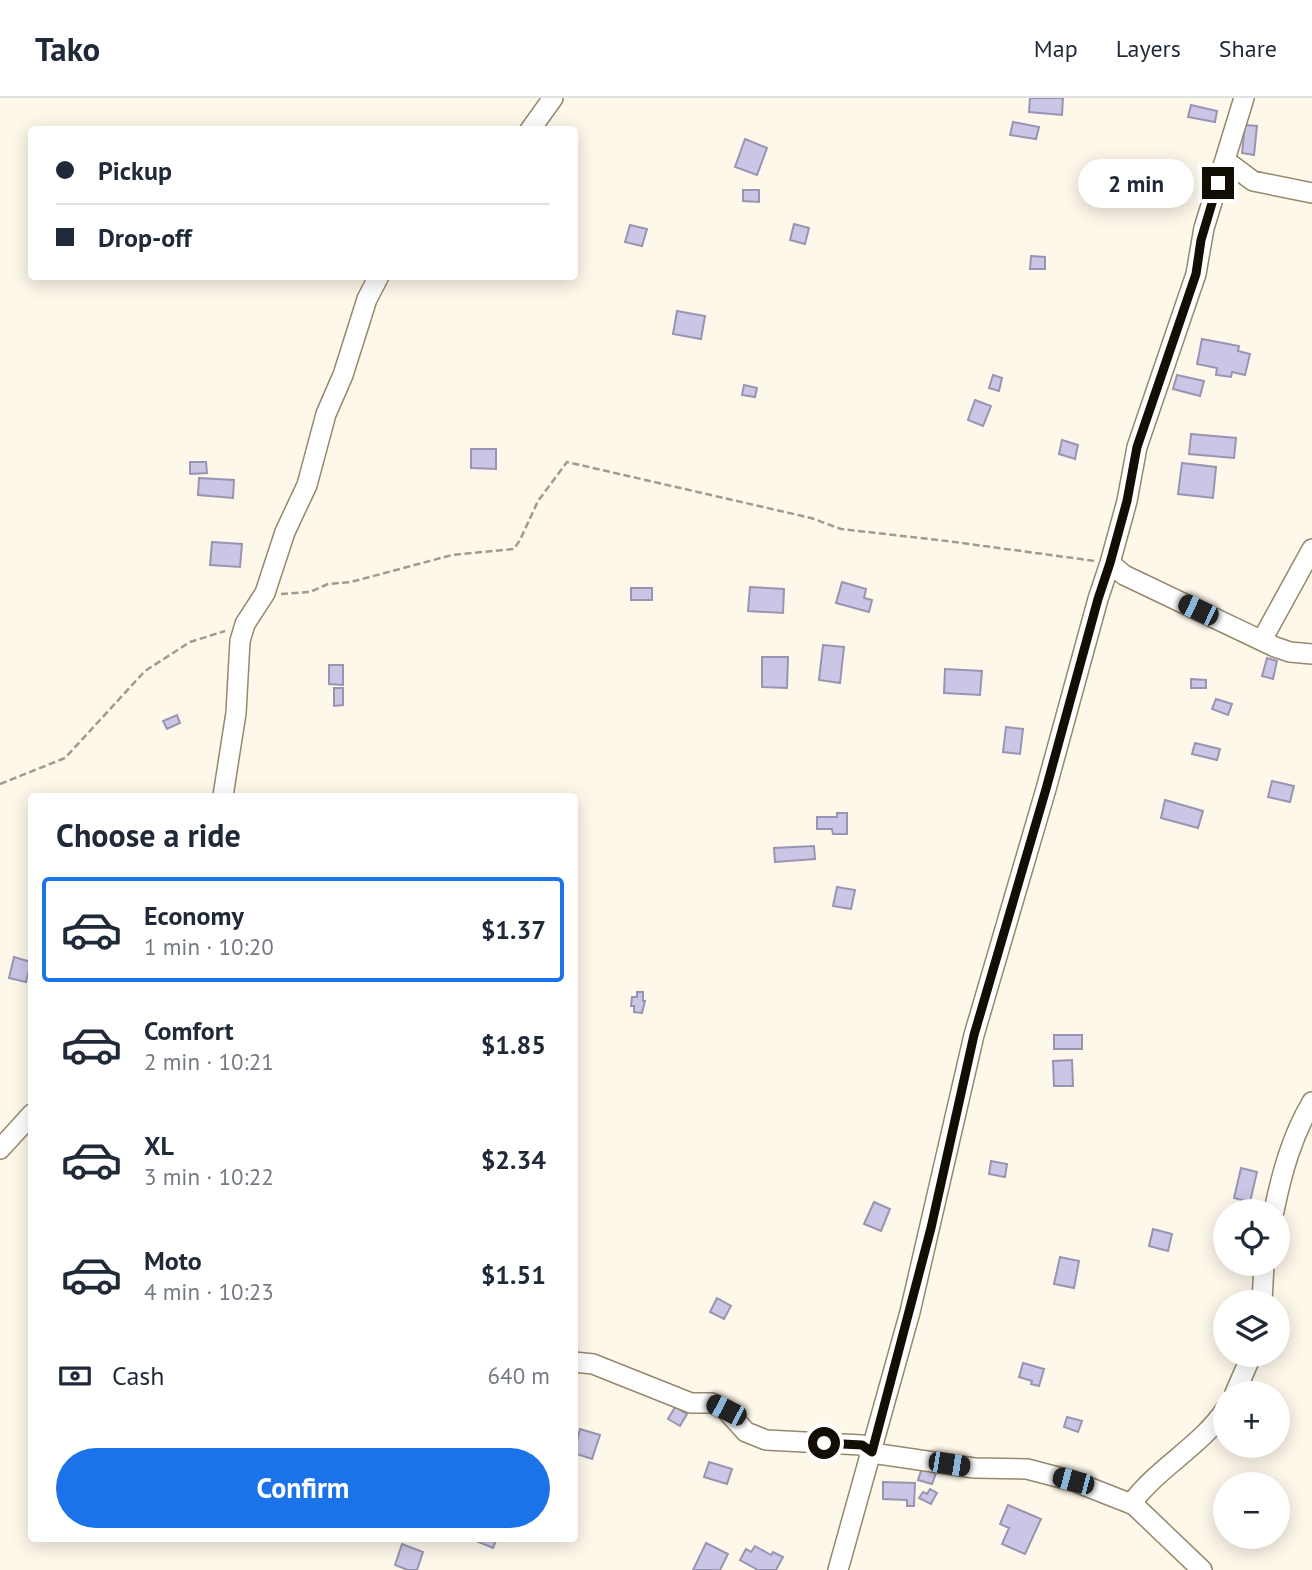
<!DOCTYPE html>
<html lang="en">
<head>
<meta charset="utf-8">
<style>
	:root { --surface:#fff; --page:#f6f6f7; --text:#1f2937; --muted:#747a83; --line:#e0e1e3; --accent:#1a73e8 }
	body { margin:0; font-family:"PT Sans",sans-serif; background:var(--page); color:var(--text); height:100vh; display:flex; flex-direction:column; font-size:26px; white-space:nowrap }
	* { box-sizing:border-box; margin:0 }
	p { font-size:23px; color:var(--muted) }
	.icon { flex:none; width:38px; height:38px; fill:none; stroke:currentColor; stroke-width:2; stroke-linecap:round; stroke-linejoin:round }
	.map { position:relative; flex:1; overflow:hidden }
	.drawer { position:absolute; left:28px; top:695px; width:550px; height:749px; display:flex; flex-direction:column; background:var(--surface); border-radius:7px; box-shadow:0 4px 18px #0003 }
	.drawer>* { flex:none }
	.banner { position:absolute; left:28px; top:28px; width:550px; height:154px; border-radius:7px; box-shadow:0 4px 18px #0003; display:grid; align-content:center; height:154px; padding:0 28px; background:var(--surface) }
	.tools { position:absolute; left:1213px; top:1101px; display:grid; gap:14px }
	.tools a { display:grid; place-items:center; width:77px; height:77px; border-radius:50%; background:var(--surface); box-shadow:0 4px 18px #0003; font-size:35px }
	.end { position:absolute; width:32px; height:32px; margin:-16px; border:9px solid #130e04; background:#fff; box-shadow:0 0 0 4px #fff }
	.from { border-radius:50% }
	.bubble { position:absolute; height:49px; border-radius:24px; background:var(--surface); box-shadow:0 4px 18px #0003; font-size:23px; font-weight:800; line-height:49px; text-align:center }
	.car { position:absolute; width:21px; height:42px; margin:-21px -10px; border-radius:9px; box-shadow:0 0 5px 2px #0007; background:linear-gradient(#222 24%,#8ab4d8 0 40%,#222 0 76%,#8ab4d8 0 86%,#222 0) }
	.banner b { display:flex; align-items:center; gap:24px; height:66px; font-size:26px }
	.banner b+b { border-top:2px solid var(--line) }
	.banner i { width:18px; height:18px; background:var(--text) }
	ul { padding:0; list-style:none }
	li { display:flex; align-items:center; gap:21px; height:105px; margin:0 14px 10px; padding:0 14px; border:4px solid transparent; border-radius:7px }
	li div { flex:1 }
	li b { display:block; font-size:26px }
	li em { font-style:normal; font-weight:800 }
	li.current { border-color:var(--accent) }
	li>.icon { width:63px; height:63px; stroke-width:1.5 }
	h2 { padding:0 28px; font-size:32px; line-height:84px }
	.pay { display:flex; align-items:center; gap:18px; height:77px; padding:0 28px; font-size:26px }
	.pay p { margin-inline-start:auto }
	.primary-button { display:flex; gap:14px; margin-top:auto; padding:14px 28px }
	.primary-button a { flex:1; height:80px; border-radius:42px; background:var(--accent); color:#fff; font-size:28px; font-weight:800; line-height:80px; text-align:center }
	header { display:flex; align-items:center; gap:42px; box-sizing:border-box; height:98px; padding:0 35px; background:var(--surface); border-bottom:2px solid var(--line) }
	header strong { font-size:33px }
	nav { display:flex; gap:38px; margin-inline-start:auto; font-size:24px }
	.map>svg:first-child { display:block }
	.building { fill:#ccc6e6; stroke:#9994b2; stroke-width:2 }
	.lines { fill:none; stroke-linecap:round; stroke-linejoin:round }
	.minor-casing { stroke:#96886b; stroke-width:22 }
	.path { stroke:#a19b8f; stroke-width:2.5; stroke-dasharray:7 3.5; stroke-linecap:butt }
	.minor { stroke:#fff; stroke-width:19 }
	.route { stroke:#130e04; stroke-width:9 }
</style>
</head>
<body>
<header>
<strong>Tako</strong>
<nav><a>Map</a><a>Layers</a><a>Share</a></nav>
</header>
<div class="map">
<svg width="1312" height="1472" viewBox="0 0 1312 1472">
	<rect width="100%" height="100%" fill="#fef8eb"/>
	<path class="building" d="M1030,0H1063L1062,17L1029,14Z
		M1191,7L1217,13L1215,24L1188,19Z
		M1013,24L1039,29L1036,41L1010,37Z
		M1245,27L1257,28L1254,57L1242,55Z
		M745,41L767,50L757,77L735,69Z
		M743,92H759V104L743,103Z
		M794,126L809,130L805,146L790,142Z
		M630,127L647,131L642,148L625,144Z
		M1031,158L1045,159V171H1030Z
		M677,213L705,218L701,241L673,236Z
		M1202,241L1239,248L1238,253L1250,256L1245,277L1232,274L1231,279L1216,277L1217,270L1197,266Z
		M993,277L1002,280L999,293L989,290Z
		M1177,277L1204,283L1200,298L1173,291Z
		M744,287L757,290L755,299L742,297Z
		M975,302L991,308L983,328L968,322Z
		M1191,336L1236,340L1234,360L1189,356Z
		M1062,342L1078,347L1075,361L1059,356Z
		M471,351H496V371L471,370Z
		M190,364H206L207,375L190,376Z
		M1182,365L1216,369L1213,400L1178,396Z
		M199,380L234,382L233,400L198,397Z
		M212,444L242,446L240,469L210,467Z
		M842,484L866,491L864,500L872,502L869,514L836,505Z
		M750,489L784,491L783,515L748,513Z
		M631,490H652V502H631Z
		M823,547L844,549L840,585L819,582Z
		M762,559H788L787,590L762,589Z
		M1267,560L1277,563L1273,581L1262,578Z
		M329,567H343V587L329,586Z
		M945,571L982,573L980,597L944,595Z
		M1191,581L1206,582V590H1191Z
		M334,590H343V607L334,608Z
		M1216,601L1232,606L1228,617L1212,611Z
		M177,617L180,625L167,631L163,623Z
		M1006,629L1023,631L1020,656L1003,654Z
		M1195,645L1220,651L1217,662L1192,656Z
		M1272,683L1294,688L1290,704L1268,699Z
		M1165,702L1203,713L1198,730L1161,720Z
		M837,715H847V736H833L832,731H817V719H837Z
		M814,748L815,761L775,764L774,750Z
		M837,789L855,792L851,811L833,808Z
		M14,859L31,864L26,884L9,880Z
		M637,894H643V903H645L642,915L634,914V908H631L632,899H637Z
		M1054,937H1082V951H1054Z
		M1072,962L1073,988H1054L1053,963Z
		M991,1063L1007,1066L1005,1079L989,1076Z
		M1241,1070L1257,1074L1250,1104L1234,1100Z
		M874,1104L890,1111L881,1133L864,1126Z
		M1153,1131L1172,1136L1168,1153L1149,1148Z
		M1060,1159L1079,1163L1074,1190L1054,1186Z
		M717,1200L731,1208L724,1221L710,1214Z
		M1023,1265L1044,1271L1039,1288L1031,1286L1032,1283L1019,1279Z
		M675,1309L687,1316L680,1328L668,1321Z
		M1067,1319L1082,1323L1078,1334L1064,1329Z
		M580,1331L600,1337L592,1361L574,1355Z
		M709,1364L732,1371L727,1386L704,1379Z
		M922,1370L936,1375L932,1386L918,1382Z
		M883,1384L915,1385L914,1408H907V1402L883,1401Z
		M930,1391L937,1395L931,1406L919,1400L923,1394L927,1396Z
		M1008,1407L1041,1421L1025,1456L1002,1446L1009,1430L1000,1426Z
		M469,1440H497L493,1450Z
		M706,1445L728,1456L720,1472H693Z
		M402,1446L423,1454L417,1472H408L395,1467Z
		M755,1448L771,1457L773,1454L783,1459L776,1472H758L740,1462L746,1451L751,1454Z"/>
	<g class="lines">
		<g class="minor-casing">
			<path id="minor" d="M530,32L553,0
				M1225,62L1253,83L1312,95
				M1110,465L1124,477L1275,549L1290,554L1312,556
				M1262,542L1312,451
				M223,698L236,615L240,543L245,526L265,495L285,434L307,387L326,316L343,277L367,201L379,178
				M0,1051L32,1016
				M1274,1113C1282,1074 1292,1038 1312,1004
				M1262,1204L1264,1166
				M574,1264L593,1266L691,1305H712L726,1312L746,1334L766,1342L862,1347L872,1355L974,1370L1027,1371L1073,1383L1134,1407L1202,1472
				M1235,1295L1252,1256
				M1131,1406C1157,1370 1200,1349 1225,1312
				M838,1472L910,1214L974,937L1046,691L1098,501L1110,465L1127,403L1137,349L1196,176L1204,130L1244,0"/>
		</g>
		<path class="path" d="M281,496L310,494L328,486L351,484L452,457L514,451L520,442L538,403L567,364L811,420L841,431L947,443L1095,463
			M0,686L65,660L145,573L190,544L225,533"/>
		<use href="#minor" class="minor"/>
	</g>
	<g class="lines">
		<path class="route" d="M824,1345L862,1347L872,1354L931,1130L974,937L1046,691L1098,501L1110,465L1127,403L1137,349L1196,176L1201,142L1218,85"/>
	</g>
</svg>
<div class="tools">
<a><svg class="icon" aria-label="locate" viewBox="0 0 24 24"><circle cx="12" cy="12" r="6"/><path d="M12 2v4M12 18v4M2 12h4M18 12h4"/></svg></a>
<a><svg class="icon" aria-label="layers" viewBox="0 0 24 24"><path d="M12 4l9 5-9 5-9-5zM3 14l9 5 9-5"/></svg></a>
<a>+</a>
<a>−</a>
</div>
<i class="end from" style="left:824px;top:1345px"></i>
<i class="end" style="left:1218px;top:85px"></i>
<div class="bubble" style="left:1078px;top:61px;width:116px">2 min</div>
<i class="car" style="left:1198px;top:512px;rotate:296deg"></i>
<i class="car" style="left:726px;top:1312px;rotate:297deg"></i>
<i class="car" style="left:949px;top:1366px;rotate:99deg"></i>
<i class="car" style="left:1073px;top:1383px;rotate:285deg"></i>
<div class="banner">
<b><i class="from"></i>Pickup</b>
<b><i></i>Drop-off</b>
</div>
<section class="drawer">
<h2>Choose a ride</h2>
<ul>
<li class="current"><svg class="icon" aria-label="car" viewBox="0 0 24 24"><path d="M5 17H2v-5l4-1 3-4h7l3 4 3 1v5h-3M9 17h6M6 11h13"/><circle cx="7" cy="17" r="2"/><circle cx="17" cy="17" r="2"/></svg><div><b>Economy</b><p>1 min · 10:20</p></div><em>$1.37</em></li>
<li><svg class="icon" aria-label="car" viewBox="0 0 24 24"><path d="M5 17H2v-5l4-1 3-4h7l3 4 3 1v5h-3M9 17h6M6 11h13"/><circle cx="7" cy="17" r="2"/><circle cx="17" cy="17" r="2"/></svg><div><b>Comfort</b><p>2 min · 10:21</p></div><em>$1.85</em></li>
<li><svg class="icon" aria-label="car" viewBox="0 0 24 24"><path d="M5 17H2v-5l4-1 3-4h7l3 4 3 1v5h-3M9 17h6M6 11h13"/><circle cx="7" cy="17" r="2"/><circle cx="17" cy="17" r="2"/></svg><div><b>XL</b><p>3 min · 10:22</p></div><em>$2.34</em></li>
<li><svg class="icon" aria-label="car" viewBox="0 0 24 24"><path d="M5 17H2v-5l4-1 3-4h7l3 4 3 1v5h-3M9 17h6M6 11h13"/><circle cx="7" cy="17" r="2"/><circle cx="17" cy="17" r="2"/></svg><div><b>Moto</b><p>4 min · 10:23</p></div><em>$1.51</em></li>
</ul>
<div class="pay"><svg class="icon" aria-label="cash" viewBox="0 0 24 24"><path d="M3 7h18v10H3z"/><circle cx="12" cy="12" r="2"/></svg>Cash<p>640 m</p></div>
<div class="primary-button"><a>Confirm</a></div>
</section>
</div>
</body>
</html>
